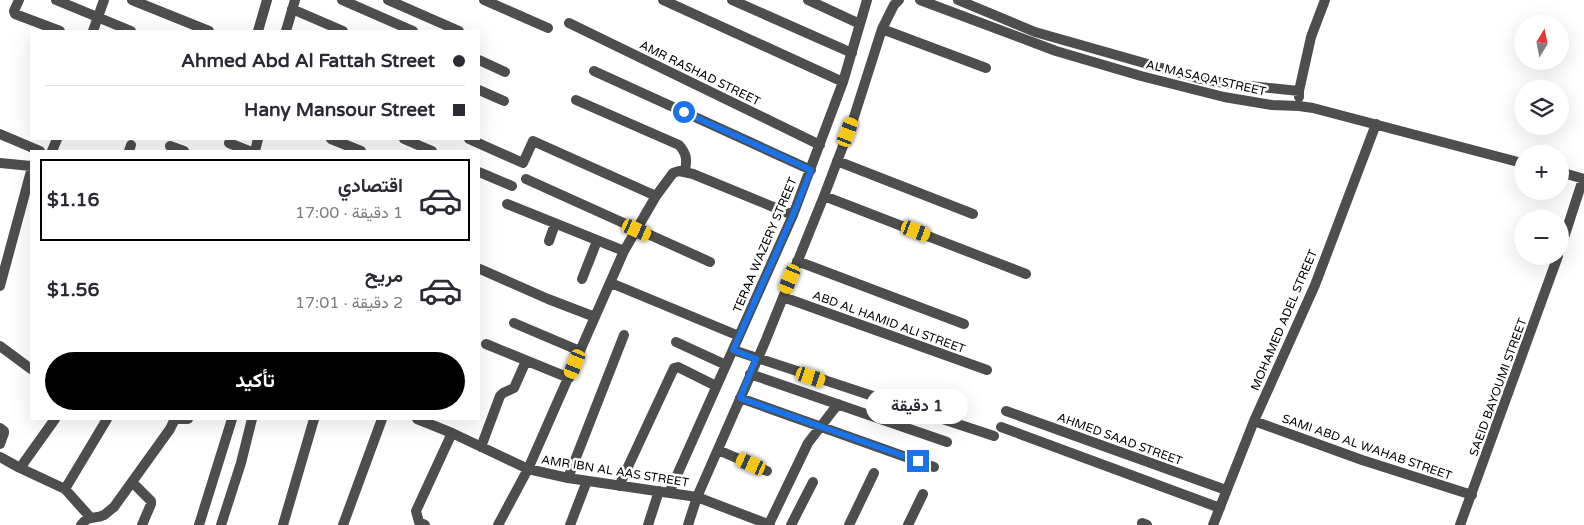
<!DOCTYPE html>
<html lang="ar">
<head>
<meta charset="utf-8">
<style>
	:root { --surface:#fff; --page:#f7f7f7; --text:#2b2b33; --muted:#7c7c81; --line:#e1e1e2; --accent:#000 }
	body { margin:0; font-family:"Varela Round",Vazirmatn,sans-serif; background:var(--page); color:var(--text); direction:rtl; height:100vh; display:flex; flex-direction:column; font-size:19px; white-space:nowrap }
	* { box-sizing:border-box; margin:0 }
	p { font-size:16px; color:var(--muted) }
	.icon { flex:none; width:28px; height:28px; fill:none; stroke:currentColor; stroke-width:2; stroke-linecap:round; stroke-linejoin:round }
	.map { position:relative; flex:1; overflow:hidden; direction:ltr }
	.sheet { position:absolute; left:30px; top:150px; width:450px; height:270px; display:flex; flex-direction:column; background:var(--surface); border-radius:0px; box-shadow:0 5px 20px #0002; direction:rtl }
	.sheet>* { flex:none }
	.banner { position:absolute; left:30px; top:30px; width:450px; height:110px; border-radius:0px; box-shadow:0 5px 20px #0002; direction:rtl; display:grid; align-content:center; height:110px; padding:0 15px; background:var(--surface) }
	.needle { width:32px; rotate:10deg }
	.fabs { position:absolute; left:1514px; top:15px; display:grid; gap:10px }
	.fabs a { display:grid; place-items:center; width:55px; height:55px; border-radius:50%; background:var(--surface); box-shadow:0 5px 20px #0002; font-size:25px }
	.end { position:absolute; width:22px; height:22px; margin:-11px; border:6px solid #1a73e8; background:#fff; box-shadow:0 0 0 2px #fff }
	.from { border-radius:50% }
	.bubble { position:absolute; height:35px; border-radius:18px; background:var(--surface); box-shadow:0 5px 20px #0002; font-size:16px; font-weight:700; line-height:35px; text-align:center; direction:rtl }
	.car { position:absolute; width:15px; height:30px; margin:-15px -8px; border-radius:6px; box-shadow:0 0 4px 1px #0007; background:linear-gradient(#f5c518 24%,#345 0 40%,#f5c518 0 76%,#345 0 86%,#f5c518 0) }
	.banner b { display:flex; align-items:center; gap:18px; height:48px; font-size:19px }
	.banner b+b { border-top:1px solid var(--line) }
	.banner i { width:12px; height:12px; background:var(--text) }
	ul { padding:9px 0 0; list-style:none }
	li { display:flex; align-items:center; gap:15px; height:82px; margin:0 10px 8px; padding:0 5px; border:2px solid transparent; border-radius:0px }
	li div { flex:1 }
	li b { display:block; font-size:19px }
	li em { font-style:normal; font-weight:700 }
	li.on { border-color:var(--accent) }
	li>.icon { width:45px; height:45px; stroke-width:1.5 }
	.cta { display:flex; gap:10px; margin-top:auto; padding:10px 15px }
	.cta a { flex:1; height:58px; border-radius:30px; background:var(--accent); color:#fff; font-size:20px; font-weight:700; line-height:58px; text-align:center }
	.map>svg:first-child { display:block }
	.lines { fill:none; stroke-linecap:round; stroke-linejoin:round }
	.street { stroke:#4e4e4e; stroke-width:10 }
	.route { stroke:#1a73e8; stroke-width:6 }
	.labels { text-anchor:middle; stroke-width:5; stroke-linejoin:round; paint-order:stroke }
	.street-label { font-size:12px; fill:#000; stroke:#fff }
</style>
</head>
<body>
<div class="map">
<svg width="1584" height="525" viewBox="0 0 1584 525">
	<rect width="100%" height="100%" fill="#fff"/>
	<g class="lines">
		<path class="street" d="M19,0L14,11L15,14L60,31
			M56,0L131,31
			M132,0L209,31
			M342,0L413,31
			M388,0L459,31
			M484,0L548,28
			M663,0L843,82
			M732,0L852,53
			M808,0L860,24
			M920,0L1056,51L1141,76L1224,97L1272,105L1299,106L1313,108L1522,163
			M958,0L1035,32L1197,78L1229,84L1299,91
			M292,9L343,31
			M569,23L820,145
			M882,29L986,68
			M93,31L104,0
			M258,31L267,0
			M286,31L295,0
			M479,60L505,72
			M594,71L811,170
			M479,90L504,101
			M1299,97V91L1311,37L1325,0
			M576,100L679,145C687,154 687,160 685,171
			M0,134L40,151
			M331,139L361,151
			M404,139L432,151
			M469,139L523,163L533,141L656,196
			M229,143L249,151
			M170,146L184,151
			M52,151L57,139
			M129,151L131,145
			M255,151L258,139
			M837,161L973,214
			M0,163L31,166
			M479,172L512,186
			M1560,172L1584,179
			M526,179L710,262
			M824,196L1026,274
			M507,204L624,251
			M549,241L555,224
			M1560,250L1583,179
			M797,261L964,324
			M480,269L548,299L595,317
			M582,279L597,241
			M611,283L739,336
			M0,286L31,171
			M783,297L987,370
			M514,323L580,351
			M676,342L726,365
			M486,344L569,378
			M0,346L31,369
			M733,350L994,436
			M750,374L947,442
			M740,398L934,467
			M1006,411L1226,490
			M175,419H188
			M417,419L452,433L528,469L568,478L697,497L770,525
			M1254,421L1362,460L1472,495
			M1001,427L1220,508
			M0,428L4,431V433L0,444
			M481,447L500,396L503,393L514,388L526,361
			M718,450L767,471
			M0,457L20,468L65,489L90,517
			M20,468L55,419
			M568,478L624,335
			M132,482L151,501V504L142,525
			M619,486L674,368L678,367L716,386
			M65,489L107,419
			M669,493L793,215L843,82L867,0
			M1142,523L1147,525
			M769,524L808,443L838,404
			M81,525C89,514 94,520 104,515C107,513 111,509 114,507L170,429L175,419
			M199,525L232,419
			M221,525L241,463L252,419
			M283,525L314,419
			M343,525L382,419
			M425,525L419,522L416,511L452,433
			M498,525L528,469L624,251L656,196L673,173L679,171L693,174L793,215
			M570,525L587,481
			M648,525L659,491
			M688,525L697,497L765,342L824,196L854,117L882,29L894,5L899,0
			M791,525L813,482
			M849,525L874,473
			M908,525L923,494
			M1213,525L1254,421L1315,285L1376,124
			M1460,525L1558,256"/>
	</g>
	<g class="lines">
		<path class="route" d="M684,112L811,170L793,215L733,350L756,359L740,398L918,461"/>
	</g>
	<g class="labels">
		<g class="street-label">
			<text transform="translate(700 73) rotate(26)" y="4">AMR RASHAD STREET</text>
			<text transform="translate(1206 78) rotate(13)" y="4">AL MASAQA STREET</text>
			<text transform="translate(765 245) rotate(-67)" y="4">TERAA WAZERY STREET</text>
			<text transform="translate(1284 320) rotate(-67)" y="4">MOHAMED ADEL STREET</text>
			<text transform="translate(889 322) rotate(20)" y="4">ABD AL HAMID ALI STREET</text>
			<text transform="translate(1498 387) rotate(-70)" y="4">SAEID BAYOUMI STREET</text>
			<text transform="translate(1120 439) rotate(20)" y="4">AHMED SAAD STREET</text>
			<text transform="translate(1367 447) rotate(19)" y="4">SAMI ABD AL WAHAB STREET</text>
			<text transform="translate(615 471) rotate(9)" y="4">AMR IBN AL AAS STREET</text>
		</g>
	</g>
</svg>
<div class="fabs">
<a><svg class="needle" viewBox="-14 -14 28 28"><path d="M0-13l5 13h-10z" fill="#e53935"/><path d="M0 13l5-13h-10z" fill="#7c7c81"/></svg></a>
<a><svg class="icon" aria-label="layers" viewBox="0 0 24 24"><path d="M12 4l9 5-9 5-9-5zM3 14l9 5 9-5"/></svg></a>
<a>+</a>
<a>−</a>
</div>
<i class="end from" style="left:684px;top:112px"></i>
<i class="end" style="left:918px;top:461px"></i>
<div class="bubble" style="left:866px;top:389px;width:102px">1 دقيقة</div>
<i class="car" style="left:848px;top:132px;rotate:21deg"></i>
<i class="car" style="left:637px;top:230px;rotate:114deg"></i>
<i class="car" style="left:916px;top:231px;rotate:111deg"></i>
<i class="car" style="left:790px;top:279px;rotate:203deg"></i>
<i class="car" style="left:575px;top:364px;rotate:202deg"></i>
<i class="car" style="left:811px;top:377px;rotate:108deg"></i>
<i class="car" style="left:751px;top:464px;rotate:294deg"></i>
<div class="banner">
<b><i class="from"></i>Ahmed Abd Al Fattah Street</b>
<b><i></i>Hany Mansour Street</b>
</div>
<section class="sheet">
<ul>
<li class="on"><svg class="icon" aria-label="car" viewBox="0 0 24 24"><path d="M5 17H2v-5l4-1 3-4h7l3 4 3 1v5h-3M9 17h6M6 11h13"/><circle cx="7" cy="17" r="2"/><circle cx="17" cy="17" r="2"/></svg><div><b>اقتصادي</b><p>1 دقيقة · 17:00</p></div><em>$1.16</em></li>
<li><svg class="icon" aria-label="car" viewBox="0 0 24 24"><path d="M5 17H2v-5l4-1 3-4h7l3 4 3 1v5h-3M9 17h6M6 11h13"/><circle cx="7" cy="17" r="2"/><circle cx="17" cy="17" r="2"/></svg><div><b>مريح</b><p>2 دقيقة · 17:01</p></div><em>$1.56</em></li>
</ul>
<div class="cta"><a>تأكيد</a></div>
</section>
</div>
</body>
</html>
